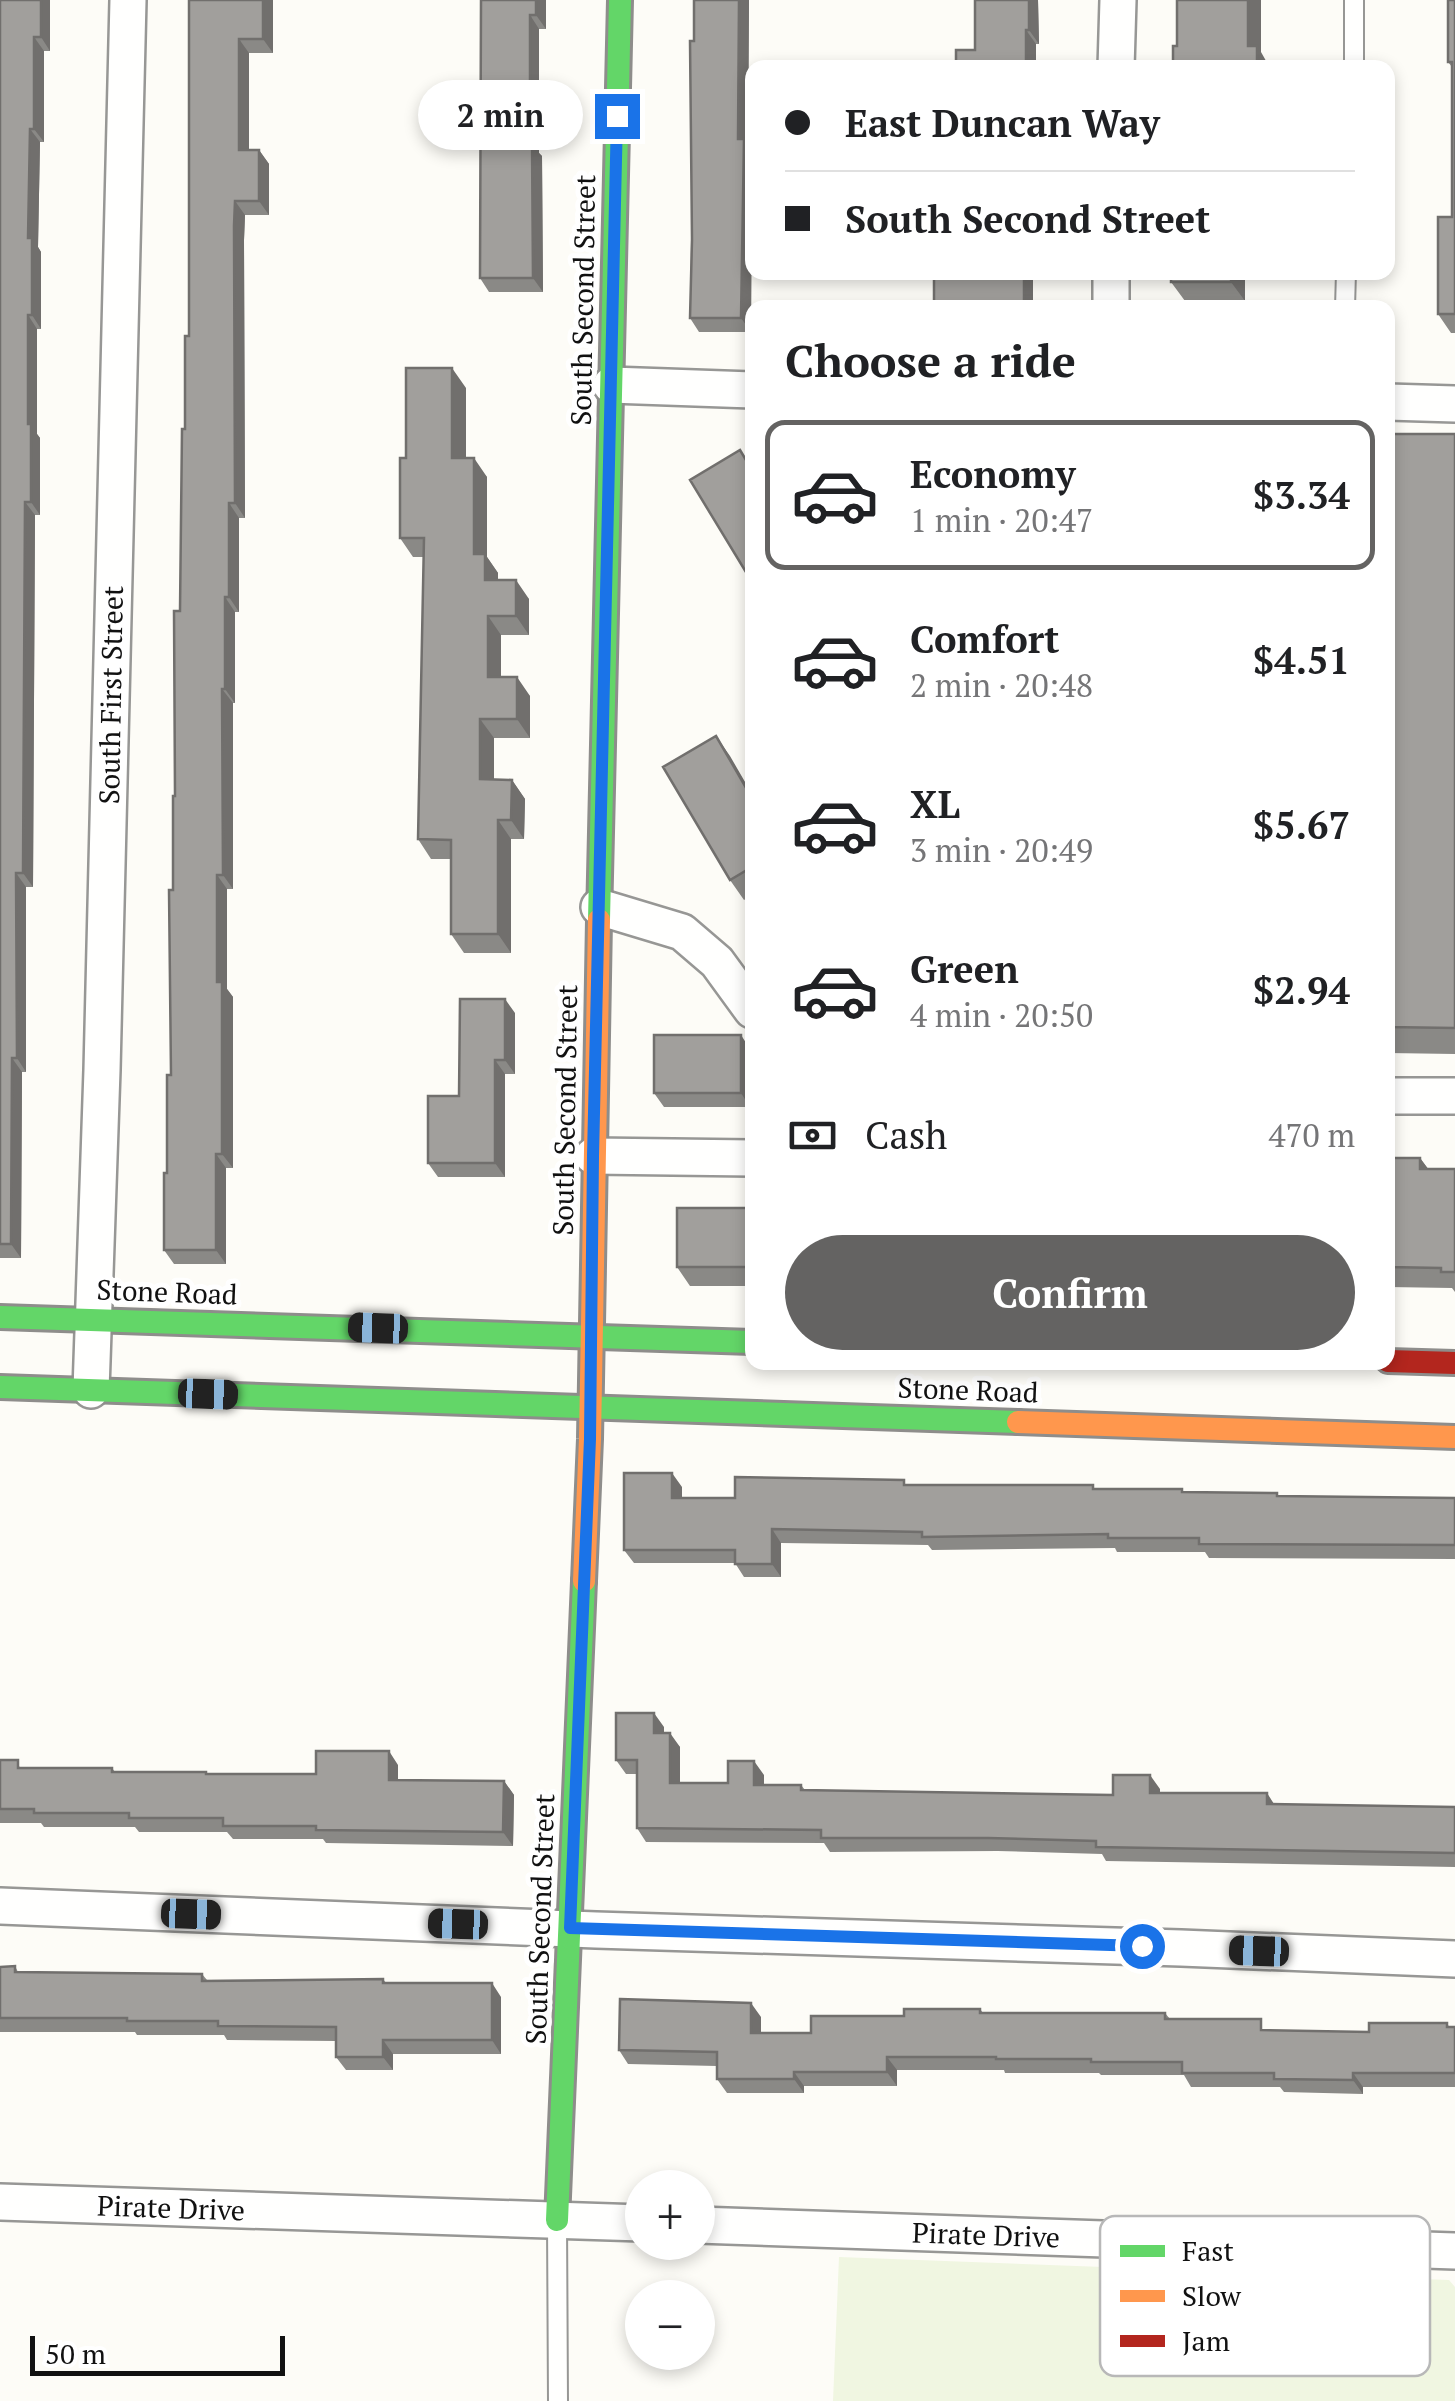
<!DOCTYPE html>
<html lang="en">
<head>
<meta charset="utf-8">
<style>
	:root { --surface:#fff; --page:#f6f6f6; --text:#202124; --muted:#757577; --line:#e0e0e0; --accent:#646362 }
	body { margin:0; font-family:"PT Serif",serif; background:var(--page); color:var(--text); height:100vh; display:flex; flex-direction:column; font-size:38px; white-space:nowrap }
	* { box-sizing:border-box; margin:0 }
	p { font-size:32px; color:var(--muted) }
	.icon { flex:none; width:55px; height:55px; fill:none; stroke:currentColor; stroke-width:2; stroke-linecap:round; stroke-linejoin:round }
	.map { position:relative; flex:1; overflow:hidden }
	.drawer { position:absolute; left:745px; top:300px; width:650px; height:1070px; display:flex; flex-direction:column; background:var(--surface); border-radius:20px; box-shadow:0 5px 15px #0003 }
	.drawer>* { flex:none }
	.guide { position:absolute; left:745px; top:60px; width:650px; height:220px; border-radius:20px; box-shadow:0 5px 15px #0003; display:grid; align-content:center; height:220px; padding:0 40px; background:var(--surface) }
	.buttons { position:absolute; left:625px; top:2170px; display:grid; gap:20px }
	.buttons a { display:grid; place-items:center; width:90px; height:90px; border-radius:50%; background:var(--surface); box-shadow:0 5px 15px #0003; font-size:50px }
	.scale { position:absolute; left:30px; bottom:25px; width:255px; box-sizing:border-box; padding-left:10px; border:5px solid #111; border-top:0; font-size:28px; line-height:35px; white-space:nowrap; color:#111; -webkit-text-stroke:8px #fff; paint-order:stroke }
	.end { position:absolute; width:45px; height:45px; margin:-22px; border:12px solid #1a73e8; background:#fff; box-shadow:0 0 0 5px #fff }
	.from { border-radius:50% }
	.bubble { position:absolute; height:70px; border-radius:35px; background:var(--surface); box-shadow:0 5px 15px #0003; font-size:32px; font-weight:600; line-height:70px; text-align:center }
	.car { position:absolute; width:30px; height:60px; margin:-30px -15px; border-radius:12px; box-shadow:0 0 8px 2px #0007; background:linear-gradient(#222 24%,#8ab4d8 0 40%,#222 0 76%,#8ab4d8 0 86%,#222 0) }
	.guide b { display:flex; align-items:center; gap:35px; height:95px; font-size:38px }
	.guide b+b { border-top:2px solid var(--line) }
	.guide i { width:25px; height:25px; background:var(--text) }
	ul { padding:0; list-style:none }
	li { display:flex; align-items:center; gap:30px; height:150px; margin:0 20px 15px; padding:0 20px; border:5px solid transparent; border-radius:20px }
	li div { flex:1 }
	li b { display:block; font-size:38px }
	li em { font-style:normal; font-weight:600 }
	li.selected { border-color:var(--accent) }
	li>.icon { width:90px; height:90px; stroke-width:1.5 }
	h2 { padding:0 40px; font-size:45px; line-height:120px }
	.pay { display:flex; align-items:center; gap:25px; height:110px; padding:0 40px; font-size:38px }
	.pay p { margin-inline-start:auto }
	.primary-button { display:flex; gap:20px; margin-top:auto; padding:20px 40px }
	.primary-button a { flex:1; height:115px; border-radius:60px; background:var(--accent); color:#fff; font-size:40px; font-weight:600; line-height:115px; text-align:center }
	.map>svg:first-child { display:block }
	.pitch { fill:#f0f6e1 }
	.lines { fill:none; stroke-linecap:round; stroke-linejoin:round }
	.lane-casing { stroke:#979795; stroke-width:22 }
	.street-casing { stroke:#979795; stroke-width:40 }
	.fast-casing { stroke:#8e8d8b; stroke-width:28 }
	.slow-casing { stroke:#8e8d8b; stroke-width:28 }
	.jam-casing { stroke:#8e8d8b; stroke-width:28 }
	.lane { stroke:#fffffe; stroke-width:18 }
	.street { stroke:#fffffe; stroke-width:35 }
	.fast { stroke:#63d668; stroke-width:22 }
	.slow { stroke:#ff974d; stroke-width:22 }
	.jam { stroke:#b3261e; stroke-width:22 }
	.wall { fill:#8a8986 }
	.shaded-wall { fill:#716f6d }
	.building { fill:#a19f9c; stroke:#716f6d; stroke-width:2.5 }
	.route { stroke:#1a73e8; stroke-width:12 }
	.labels { text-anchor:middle; stroke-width:10; stroke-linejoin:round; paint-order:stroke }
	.street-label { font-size:28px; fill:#111; stroke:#fff }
	.key { fill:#fff; stroke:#b8b8b8; stroke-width:2.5 }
	.key-label { font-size:28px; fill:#111 }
</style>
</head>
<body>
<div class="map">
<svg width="1455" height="2401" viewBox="0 0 1455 2401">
	<rect width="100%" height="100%" fill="#fdfcf7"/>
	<path class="pitch" d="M839,2257L1449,2280L1455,2287V2401H833Z"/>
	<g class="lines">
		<g class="lane-casing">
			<path id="lane" d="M1354,68V0
				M1345,308L1346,272
				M557,2221L558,2401"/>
		</g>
		<g class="street-casing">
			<path id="street" d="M1116,68L1118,0
				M1111,308V272
				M611,385L752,390
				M1388,402L1455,404
				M599,907L682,932L717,962L752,1010
				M1388,1096H1455
				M593,1156L752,1158
				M91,1390L102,1070L128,0
				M0,1906L596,1930L1181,1948L1455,1959
				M0,2202L642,2223
				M698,2225L1455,2251"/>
		</g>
		<g class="fast-casing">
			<path id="fast" d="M599,920L620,0
				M0,1317L752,1342
				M0,1387L1018,1422
				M557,2220L584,1581"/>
		</g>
		<g class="slow-casing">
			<path id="slow" d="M1018,1422L1455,1437
				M584,1581L590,1439L599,920"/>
		</g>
		<g class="jam-casing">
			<path id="jam" d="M1388,1361L1455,1363"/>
		</g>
		<use href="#lane" class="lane"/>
		<use href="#street" class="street"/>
		<use href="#fast" class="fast"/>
		<use href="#slow" class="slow"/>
		<use href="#jam" class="jam"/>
	</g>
	<path class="wall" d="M0,0H50V51H44V142H40L38,247L41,252V329H37V434L40,438V515H35L33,887H26V1072H22L21,1258H0Z
		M189,0H273V53H249V150H259L269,164V215H245L244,240L245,518H239V612H235V703H233V889H227V989L233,997V1168H226V1264H174L164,1250L171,1075L173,890L189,336Z
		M481,0H546V29H539V153L542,156L543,292H489L480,278Z
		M694,0H749L748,146L752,152L751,332H699L690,318Z
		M1038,0L1039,44H1036V68L975,50Z
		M1455,0V333H1451L1438,314L1452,217V67L1448,62Z
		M1171,272H1264V274H1245V301H1185L1171,282Z
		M466,388V458L487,477V557L498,573V580L529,599V635H501V677L530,696V738H494V779L512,780L525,799L524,839H511V953H464L451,934V859H431L418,839L424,557H413L400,538L406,458Z
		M1388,434H1455V1054L1388,1053Z
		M716,736L752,794V895L744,900L730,880Z
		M515,1013V1074H505V1177H438L428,1163L459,1096Z
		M750,1049V1107H664L654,1093Z
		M1388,1158H1420L1428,1169H1455V1292L1452,1288L1388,1287Z
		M752,1208V1286H690L677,1267Z
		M811,1477L813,1480L908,1485L1095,1489L1279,1496L1455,1498V1559L1209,1558L1205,1552H1117L1115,1548L932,1550L928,1545L781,1543V1577H744L735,1563H634L624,1550L682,1487V1498H735Z
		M664,1727V1733L680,1747V1783H728L764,1775V1785H801L805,1790L1113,1795L1160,1789V1793L1275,1804L1455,1807V1867L1106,1861L1102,1854L998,1851L830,1852L824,1843L646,1842L637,1828V1774H626L616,1760Z
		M0,1760L23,1768H112L115,1772H206L208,1774H316L398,1765V1780L504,1781L514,1795L513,1846L326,1843L323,1839H233L227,1832H139L135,1827H44L41,1823H0Z
		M15,1966L18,1972L202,1974L207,1980L383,1979L386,1983L501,1997V2054H393V2070H346L336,2057V2041L227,2040L224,2035H137L135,2032H0V1967Z
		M980,2009L983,2013H1165L1170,2019L1268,2031L1369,2032L1447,2023L1449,2027H1455V2087H1363V2094L1284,2092L1280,2087H1191L1184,2075H1101L1099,2073H1005L1004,2070H897V2086H804V2093H727L717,2079V2066L628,2064L619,2050L761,2017V2033H811L904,2016Z
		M1239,2318L1238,2357L1179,2356L1169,2342Z"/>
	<path class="shaded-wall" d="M41,0H50V51L41,37Z
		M263,0H273V53L263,39Z
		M536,0H546V29L536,15Z
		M739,0H749L748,146L752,152L751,332L741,318L738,139Z
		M1029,0H1038L1039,44L1029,30Z
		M1248,0H1261V52L1270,68H1257L1248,46Z
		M530,15L539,29V153L542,156L543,292L533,278L530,143Z
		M1026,30L1036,44V68H1026Z
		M34,37L44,51V142L34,129Z
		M239,39L249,53V164L239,150Z
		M30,129L40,142L38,247L41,252V329L32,315L28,238Z
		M259,150L269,164V215L259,201Z
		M235,201L245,215L244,240L245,518L235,503L234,226Z
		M1024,272H1033V308H1024Z
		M1231,272L1245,274V301L1231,282Z
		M28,315L37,329V434L40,438V515L31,502L28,424Z
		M452,368L466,388V477L452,458Z
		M474,458L487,477V557L498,573V599L485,580L474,554Z
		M25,502L35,515L33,887L23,873Z
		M229,503L239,518V612L229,597Z
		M516,580L529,599V635L516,616Z
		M225,597L235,612V703L225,689Z
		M488,616L501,635V696L488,677Z
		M517,677L530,696V738L517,719Z
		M222,689L233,703V889L223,875Z
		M480,719L494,738V798L480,779Z
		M716,736L730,756L752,794V798Z
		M512,780L525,799L524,839L511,820Z
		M498,820L511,839V953L498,934Z
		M16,873L26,887V1072L17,1058Z
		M217,875L227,889V989L233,997V1168L222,1154L217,982Z
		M505,999L515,1013V1074L505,1060Z
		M741,1035L750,1049V1107L741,1093Z
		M12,1058L22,1072L21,1258L11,1244Z
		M495,1060L505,1074V1177L495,1163Z
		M216,1154L226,1168V1264L216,1250Z
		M1420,1158L1435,1178L1420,1169Z
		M672,1473L682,1487V1512L672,1498Z
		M772,1529L781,1543V1577L772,1564Z
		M654,1713L664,1727V1747L654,1733Z
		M670,1733L680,1747V1797L670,1783Z
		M389,1751L398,1765V1794L389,1780Z
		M754,1761L764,1775V1799L754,1785Z
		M1150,1775L1160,1789V1807L1150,1793Z
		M504,1781L514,1795L513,1846L503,1832Z
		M1267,1793L1276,1807L1267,1804Z
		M492,1983L501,1997V2054L492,2040Z
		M751,2003L761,2017V2047L751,2033Z
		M383,2040L393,2054V2070L383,2057Z
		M887,2057L897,2070V2086L887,2072Z
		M794,2072L804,2086V2093L794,2079Z
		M1353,2073L1363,2087V2094L1353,2080Z
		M1229,2304L1239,2318L1238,2357L1228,2343Z"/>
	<path class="building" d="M0,0H41V37H34V129H30L28,238H32V315H28V424H31V502H25L23,873H16L17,1058H12L11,1244H0Z
		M189,0H263V39H239V150H259V201H235L234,226L235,503H229V597H225V689H222L223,875H217V982H222V1154H216V1250H164V1173H167V1075H171L169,890H173V796H175L174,611H180L182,429H185V336H189Z
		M481,0H536V15H530V143H532L533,278H480Z
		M694,0H739L738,139H744L741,318H690L692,240L690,41H694Z
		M975,0H1029V30H1026V68H956V50H975Z
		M1177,0H1248V46H1257V68H1173V46H1177Z
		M1448,0H1455V314H1438V217H1452V62H1448Z
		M934,272H1024V308H934Z
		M1171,272H1231V282H1171Z
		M406,368H452V458H474V554H485V580H516V616H488V677H517V719H480V779L512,780L511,820H498V934H451V840L418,839L424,538H400V458H406Z
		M1388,434H1455V1028L1388,1027Z
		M740,450L752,470V582L690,480Z
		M716,736L752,798V879L747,870L730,880L663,767Z
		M460,999H505V1060H495V1163H428V1096H459Z
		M654,1035H741V1093H654Z
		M1388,1158H1420V1169H1455V1272H1441V1268L1388,1267Z
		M677,1208H752V1263H749V1267H677Z
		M624,1473H672V1498H735V1477L904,1480V1485H1093V1489H1182V1492L1277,1493V1496L1455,1498V1545L1199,1544V1538H1108V1534L922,1537V1532L772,1529V1564H735V1550H624Z
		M616,1713H654V1733H670V1783H728V1761H754V1785H801V1790L1113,1795V1775H1150V1793H1267V1804L1455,1807V1853L1096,1847V1841L988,1838H821V1830L637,1828V1760H616Z
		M316,1751H389V1780L504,1781L503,1832L316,1830V1826H223V1818H129V1813H34V1809H0V1760H18V1768H112V1772H206V1774H316Z
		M15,1966V1972L202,1974V1981L383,1979V1983H492V2040H383V2057H336V2027L218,2026V2021H127V2018H0V1967Z
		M620,1999L751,2003V2033H811V2016H904V2009H980V2013H1165V2019H1261V2030L1369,2032V2023H1447V2027H1455V2073H1353V2080L1274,2079V2073H1182V2062H1091V2059H996V2057H887V2072H794V2079H717V2052L619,2050Z"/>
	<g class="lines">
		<path class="route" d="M617,116L593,1156L590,1439L570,1928L1142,1946"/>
	</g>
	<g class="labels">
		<g class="street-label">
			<text transform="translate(583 300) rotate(-89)" y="10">South Second Street</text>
			<text transform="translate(111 695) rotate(-89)" y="10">South First Street</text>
			<text transform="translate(565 1110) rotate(-89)" y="10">South Second Street</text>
			<text transform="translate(167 1292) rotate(2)" y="10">Stone Road</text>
			<text transform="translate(968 1390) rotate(2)" y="10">Stone Road</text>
			<text transform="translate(540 1919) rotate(-88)" y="10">South Second Street</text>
			<text transform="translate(171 2208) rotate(2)" y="10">Pirate Drive</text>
			<text transform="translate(986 2235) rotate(2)" y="10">Pirate Drive</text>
		</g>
	</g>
	<rect x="1100" y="2216" width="330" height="160" rx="15" class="key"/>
	<rect x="1120" y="2245" width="45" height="12" fill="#63d668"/>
	<rect x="1120" y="2290" width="45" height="12" fill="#ff974d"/>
	<rect x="1120" y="2335" width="45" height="12" fill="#b3261e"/>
	<g class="key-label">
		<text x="1182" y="2261">Fast</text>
		<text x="1182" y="2306">Slow</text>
		<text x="1182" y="2351">Jam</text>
	</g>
</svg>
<div class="buttons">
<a>+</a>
<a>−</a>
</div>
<div class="scale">50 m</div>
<i class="end from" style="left:1142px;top:1946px"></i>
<i class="end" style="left:617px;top:116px"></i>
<div class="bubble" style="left:418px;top:80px;width:165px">2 min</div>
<i class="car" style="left:378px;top:1328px;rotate:272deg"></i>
<i class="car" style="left:208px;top:1394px;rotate:92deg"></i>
<i class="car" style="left:191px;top:1914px;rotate:92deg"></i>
<i class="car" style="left:458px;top:1924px;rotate:272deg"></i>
<i class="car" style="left:1259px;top:1951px;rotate:272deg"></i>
<div class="guide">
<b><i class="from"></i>East Duncan Way</b>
<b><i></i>South Second Street</b>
</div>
<section class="drawer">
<h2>Choose a ride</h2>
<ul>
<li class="selected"><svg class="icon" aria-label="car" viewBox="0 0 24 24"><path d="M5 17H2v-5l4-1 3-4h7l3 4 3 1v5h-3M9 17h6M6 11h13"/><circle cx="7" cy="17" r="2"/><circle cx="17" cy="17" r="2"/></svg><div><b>Economy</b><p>1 min · 20:47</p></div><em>$3.34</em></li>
<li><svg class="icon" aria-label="car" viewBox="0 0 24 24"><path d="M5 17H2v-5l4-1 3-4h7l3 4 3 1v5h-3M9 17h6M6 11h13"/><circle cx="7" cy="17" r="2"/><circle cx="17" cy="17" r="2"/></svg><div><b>Comfort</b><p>2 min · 20:48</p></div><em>$4.51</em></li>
<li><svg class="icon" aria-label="car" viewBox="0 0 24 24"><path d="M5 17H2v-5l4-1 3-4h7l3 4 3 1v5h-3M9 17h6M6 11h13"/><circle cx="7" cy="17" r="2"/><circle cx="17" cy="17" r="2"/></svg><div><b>XL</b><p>3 min · 20:49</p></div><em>$5.67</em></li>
<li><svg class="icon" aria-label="car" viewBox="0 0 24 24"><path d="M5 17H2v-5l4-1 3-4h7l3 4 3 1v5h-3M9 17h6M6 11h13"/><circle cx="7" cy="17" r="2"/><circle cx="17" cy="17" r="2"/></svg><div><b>Green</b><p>4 min · 20:50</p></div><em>$2.94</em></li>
</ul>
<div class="pay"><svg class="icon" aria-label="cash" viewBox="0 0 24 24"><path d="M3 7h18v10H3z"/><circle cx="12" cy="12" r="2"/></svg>Cash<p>470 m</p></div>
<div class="primary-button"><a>Confirm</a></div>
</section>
</div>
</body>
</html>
